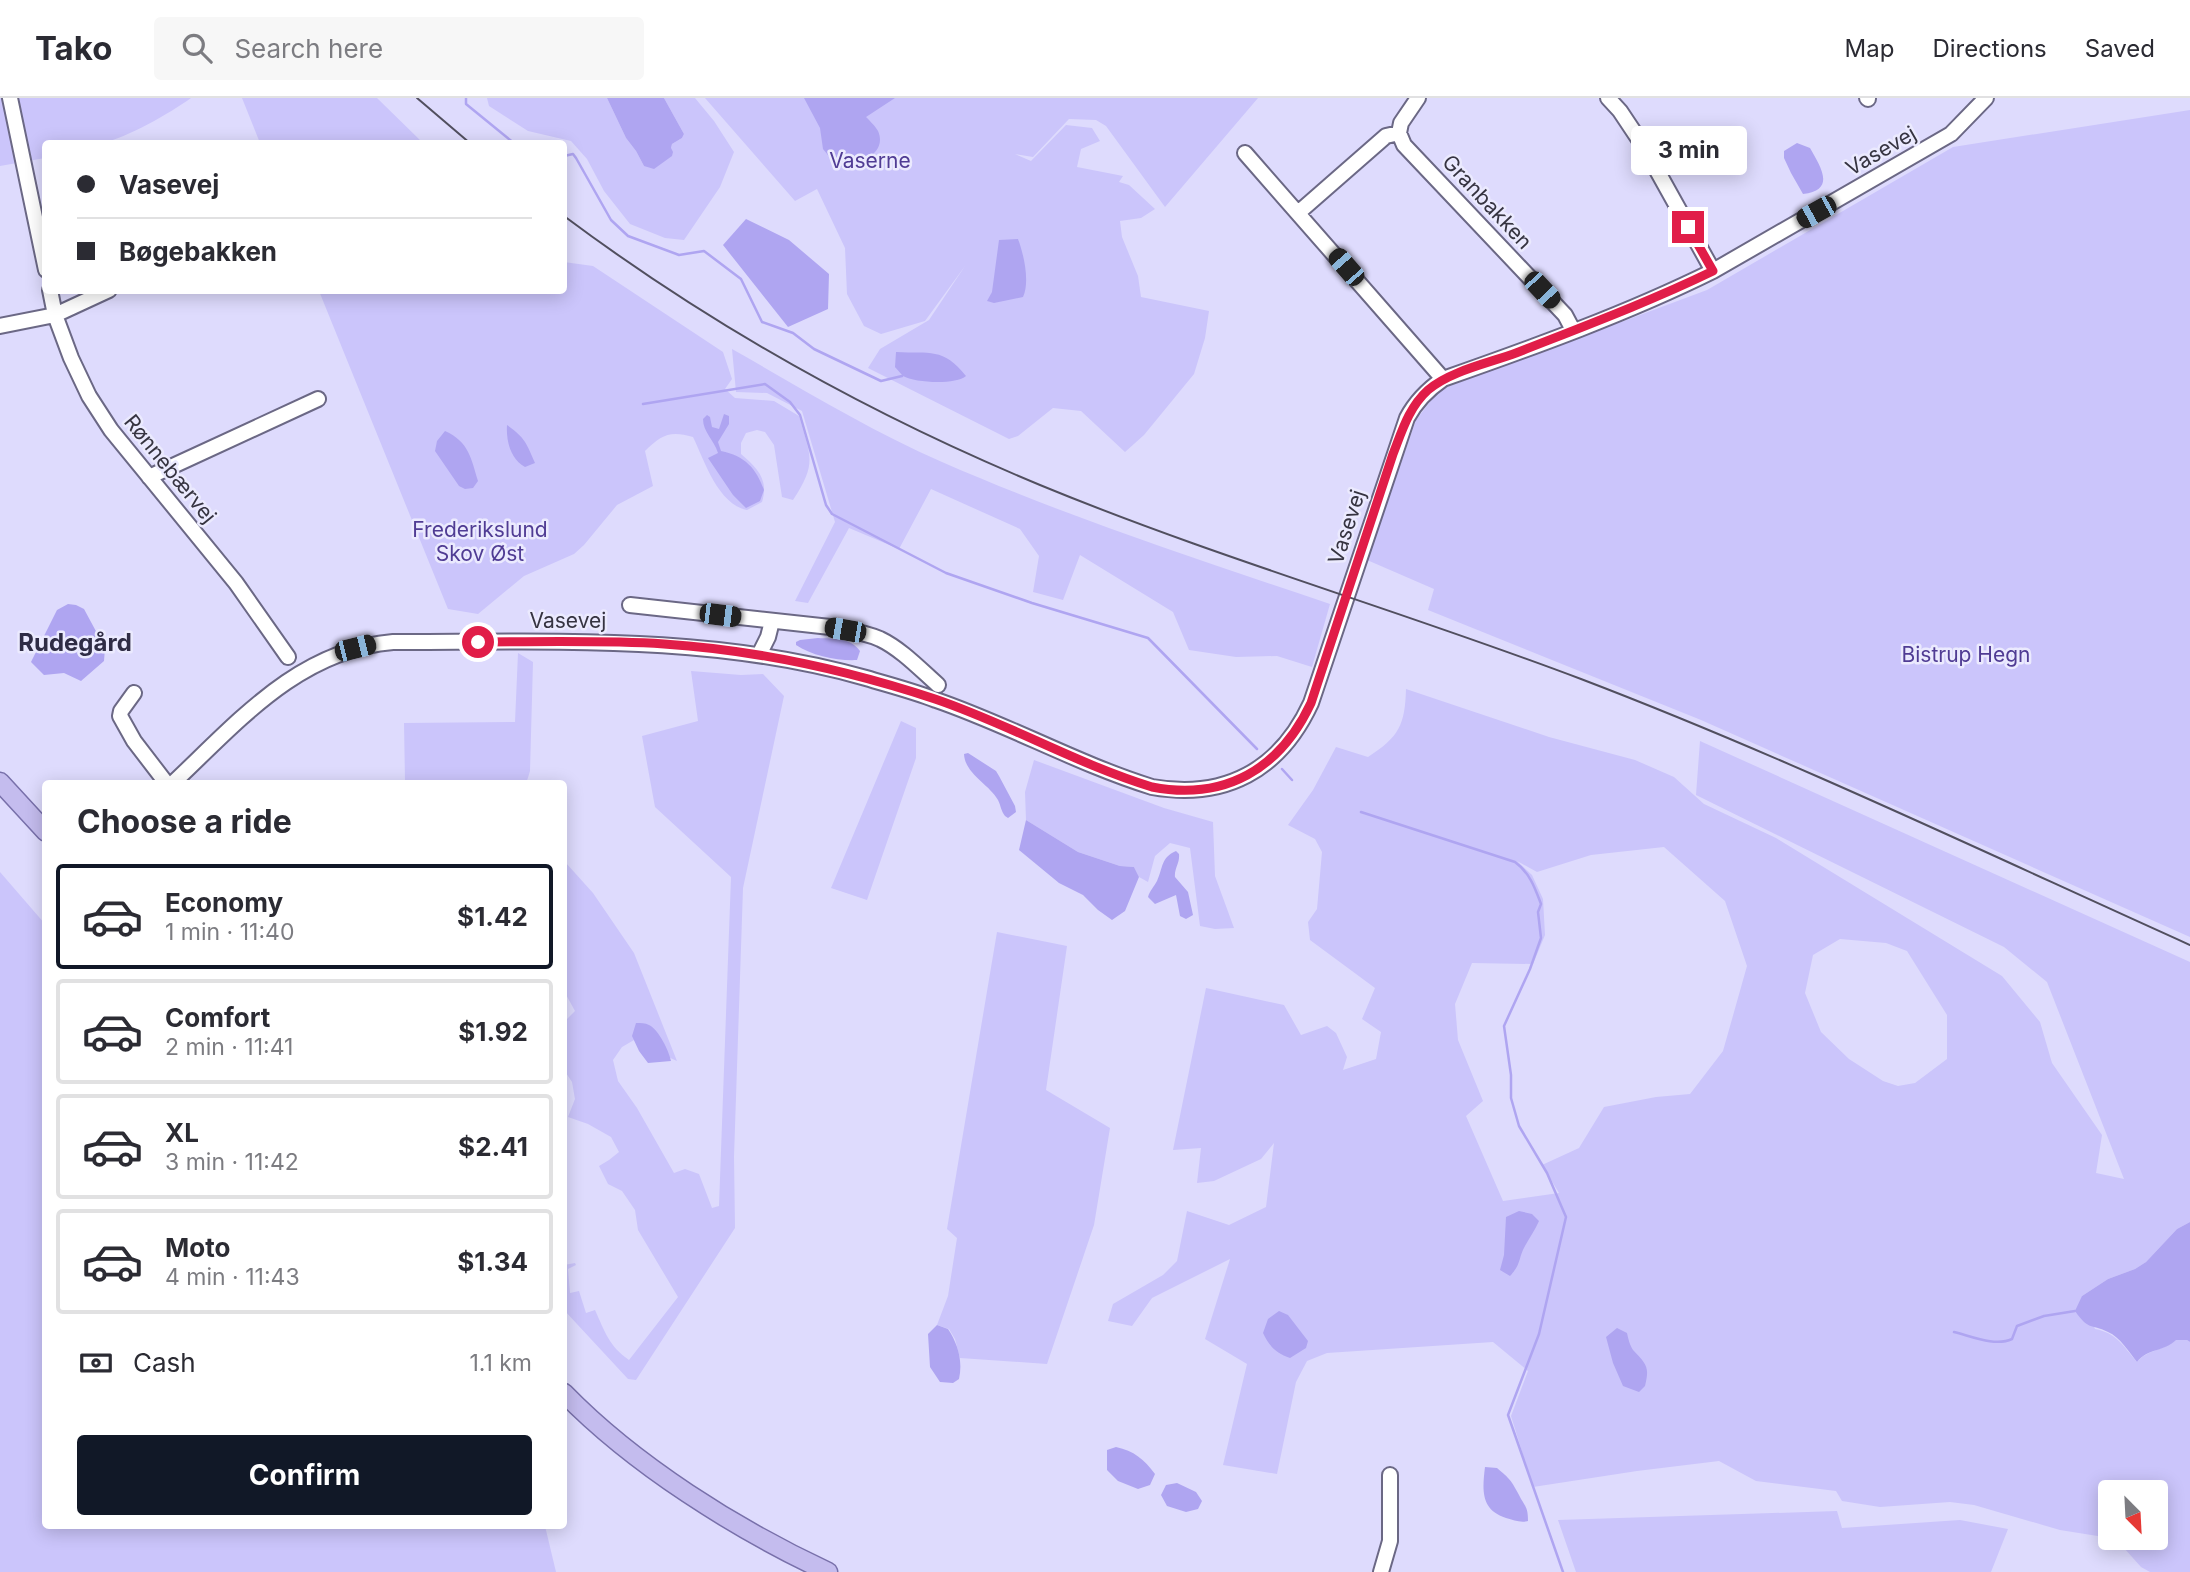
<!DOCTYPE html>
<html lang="en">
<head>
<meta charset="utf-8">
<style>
	:root { --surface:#fff; --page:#f7f7f7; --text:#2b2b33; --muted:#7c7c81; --line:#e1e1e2; --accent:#111827 }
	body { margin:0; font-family:Inter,sans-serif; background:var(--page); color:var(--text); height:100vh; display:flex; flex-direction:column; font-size:26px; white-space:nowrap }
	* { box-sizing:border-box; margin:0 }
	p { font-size:23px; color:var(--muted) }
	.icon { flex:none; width:38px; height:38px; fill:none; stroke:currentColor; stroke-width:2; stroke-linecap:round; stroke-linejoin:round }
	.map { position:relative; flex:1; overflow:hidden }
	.panel { position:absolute; left:42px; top:682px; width:525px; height:749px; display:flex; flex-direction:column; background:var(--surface); border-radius:7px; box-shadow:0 4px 18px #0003 }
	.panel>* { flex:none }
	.banner { position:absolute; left:42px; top:42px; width:525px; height:154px; border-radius:7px; box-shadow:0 4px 18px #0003; display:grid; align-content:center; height:154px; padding:0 35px; background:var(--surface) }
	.needle { width:46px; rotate:156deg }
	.fabs { position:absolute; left:2098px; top:1382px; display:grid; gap:14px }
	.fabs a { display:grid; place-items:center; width:70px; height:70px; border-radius:7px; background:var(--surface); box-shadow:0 4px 18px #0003; font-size:35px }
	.end { position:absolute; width:32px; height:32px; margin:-16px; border:9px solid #e11d48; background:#fff; box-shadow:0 0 0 4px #fff }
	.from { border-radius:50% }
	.bubble { position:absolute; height:49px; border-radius:7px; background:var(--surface); box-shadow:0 4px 18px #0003; font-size:23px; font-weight:700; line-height:49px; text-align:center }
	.car { position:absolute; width:21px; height:42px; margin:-21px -10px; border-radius:9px; box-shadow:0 0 5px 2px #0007; background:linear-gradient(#222 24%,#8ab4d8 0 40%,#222 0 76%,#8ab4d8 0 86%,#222 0) }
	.banner b { display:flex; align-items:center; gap:24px; height:66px; font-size:26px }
	.banner b+b { border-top:2px solid var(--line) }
	.banner i { width:18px; height:18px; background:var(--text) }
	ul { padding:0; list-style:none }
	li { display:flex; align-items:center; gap:21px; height:105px; margin:0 14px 10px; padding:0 21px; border:4px solid var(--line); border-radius:7px }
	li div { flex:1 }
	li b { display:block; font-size:26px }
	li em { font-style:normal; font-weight:700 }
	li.current { border-color:var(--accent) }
	li>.icon { width:63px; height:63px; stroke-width:1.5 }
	h2 { padding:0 35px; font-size:32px; line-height:84px }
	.pay { display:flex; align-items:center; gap:18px; height:77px; padding:0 35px; font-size:26px }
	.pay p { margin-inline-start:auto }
	.action { display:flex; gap:14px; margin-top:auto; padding:14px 35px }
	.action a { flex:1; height:80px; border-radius:7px; background:var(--accent); color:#fff; font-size:28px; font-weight:700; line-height:80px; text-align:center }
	header { display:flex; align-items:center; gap:42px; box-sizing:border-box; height:98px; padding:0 35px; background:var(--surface); border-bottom:2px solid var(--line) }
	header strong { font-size:33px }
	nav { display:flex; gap:38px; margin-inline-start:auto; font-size:24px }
	.search { width:490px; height:63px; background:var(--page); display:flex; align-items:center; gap:18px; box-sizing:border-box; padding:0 24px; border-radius:7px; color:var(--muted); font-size:26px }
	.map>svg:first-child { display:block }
	.green { fill:#cbc5fb; fill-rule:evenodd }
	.water { fill:#afa5f1 }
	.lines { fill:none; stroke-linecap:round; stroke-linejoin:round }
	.stream { stroke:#afa5f1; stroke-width:2.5 }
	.minor-casing { stroke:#6b6885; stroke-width:18 }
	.major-casing { stroke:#7870aa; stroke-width:21 }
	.minor { stroke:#fff; stroke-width:14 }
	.major { stroke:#c4bcee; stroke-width:18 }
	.tram { stroke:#514f5f; stroke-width:2 }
	.route { stroke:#e11d48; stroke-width:9 }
	.labels { text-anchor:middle; stroke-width:5; stroke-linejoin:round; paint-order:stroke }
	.street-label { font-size:21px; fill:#363441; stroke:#ebeafe }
	.park-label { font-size:21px; fill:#503c94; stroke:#ebeafe }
	.quarter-label { font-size:24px; font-weight:bold; fill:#2f2c45; stroke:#ebeafe }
</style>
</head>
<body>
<header>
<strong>Tako</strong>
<div class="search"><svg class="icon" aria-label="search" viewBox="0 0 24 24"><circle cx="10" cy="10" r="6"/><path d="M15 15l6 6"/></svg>Search here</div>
<nav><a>Map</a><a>Directions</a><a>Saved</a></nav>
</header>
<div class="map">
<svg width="2190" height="1474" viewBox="0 0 2190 1474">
	<rect width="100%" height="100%" fill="#dedbfd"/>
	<path class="green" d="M0,0H191C170,15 127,40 102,45C84,48 63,45 46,46L45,60L0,68Z
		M242,0H377L423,45H260Z
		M487,0H607L626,40L636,53L644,68L671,50L672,46L682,40L684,36L664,0H695L714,23L734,54L720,89L684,142L665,140L630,126L604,93L587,61L571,43L528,33L489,8Z
		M705,0H1258L1165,109L1106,28L1096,22L1069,21L1033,59L1015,56L1031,63L1066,27L1092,30L1100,43L1081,51L1077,69L1123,78L1119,84L1129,87L1155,111L1141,120L1120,123L1122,139L1138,178L1141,199L1209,213L1205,240L1194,276L1144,337L1125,354L1081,313L1053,310L1018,338L1009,341L868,270L880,251L929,222L965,168L925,223L881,236L864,228L847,196L845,150L817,91L795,103ZM1018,141L1025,181C1014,193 1006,208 988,203Z
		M2190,12V839L1701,622L1428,512L1434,491L1367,462L1416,322L1439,292L1707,192L1953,49Z
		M564,164L593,168L723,254L732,281L725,291L735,300L774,303L799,318C810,358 818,364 793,402L782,399L774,347L765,334L757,332L746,335L741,345V356C757,370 769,381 762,404L747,412C718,406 705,364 693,339C670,332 661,337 645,353L653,388L617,407L584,447L574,456L524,478L478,516L448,511L319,193L564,192Z
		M732,251C801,290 869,332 942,364C1068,419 1199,462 1330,506L1312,569L1277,558L1236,559L1189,552L1173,514L1080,457L1063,502L1033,494L1039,458L1020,431L931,391L899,451L849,430L808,505L795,503L835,424L802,313L767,295L736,294Z
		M518,555L533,564L530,673L526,686H402L405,683L404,625L515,624Z
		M691,573L741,577L763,576L784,598L743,790L734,1059L735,1130L636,1282L628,1281L564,1212V1167L575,1165L576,1167L568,1171L570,1195L579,1193L586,1215L595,1212C605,1234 609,1248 629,1262L678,1199L638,1132L635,1112L622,1093L608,1086L599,1068L609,1062L619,1054L611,1039L588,1026L568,1019L575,1001L572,984L564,972V924L575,913L564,893V764L566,765L593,795L634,855L677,963L666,958L646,935L622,949L613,962L618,983L637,1010L674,1075L685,1071L699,1076L712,1110L719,1108L731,779L655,709L642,638L698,623Z
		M1406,591L1549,639L1635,662L1674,679L1704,706L1776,740L2002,878L2040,924L2052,965L2102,1037L2096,1075L2124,1081L2047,884L2004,849L1696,697L1700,643L2190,864V1124L2177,1131L2146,1164L2135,1171L2108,1181L2082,1198L2095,1231C2117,1235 2123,1248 2137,1264C2148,1251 2164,1253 2175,1242H2187L2190,1244V1474H2150L2141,1469L2115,1440H2156V1395H2110V1440L2060,1432L1974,1407L1950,1404L1880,1409L1842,1403L1836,1393L1756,1383L1719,1363L1637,1373L1533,1389L1511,1318L1528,1273L1493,1244L1327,1255L1307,1263L1296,1284L1277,1376L1223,1367L1247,1266L1205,1241L1230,1161L1152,1200L1132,1228L1108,1223L1113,1206L1163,1177L1177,1163L1187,1113L1229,1127L1266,1109L1274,1045L1261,1061L1214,1083L1197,1085L1201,1050L1173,1052L1206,890L1284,907L1301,937L1327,928L1336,935L1347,959L1343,972L1376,961L1381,934L1362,921L1375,890L1310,842L1308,824L1317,811L1322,754L1315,741L1288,727L1313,692L1336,649L1368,659C1399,639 1405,627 1406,591ZM1664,749L1725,803L1747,868L1723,953L1690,996L1656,999L1604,1009L1579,1050L1542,1067L1559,1095L1503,1103L1466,1018L1483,1003L1458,942L1455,906L1472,865L1533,866L1545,837L1543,801L1532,777L1517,763L1537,774L1591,757ZM1840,841L1886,845L1907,853L1947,917V961L1915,985L1898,988L1883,983L1849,961L1821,934L1805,895L1813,857Z
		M901,623L916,630V660L867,802L831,790Z
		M1034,662L1164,710L1213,724L1215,778L1234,830L1215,831L1200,828L1190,750L1170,745L1155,758L1148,784L1139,779L1134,769L1120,768L1078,754L1026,722L1025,694Z
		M0,774L45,826L46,1428H545L556,1474H0Z
		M997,834L1067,848L1046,992L1110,1030L1094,1127L1047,1266L960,1260L955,1241L949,1231L937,1227L948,1198L957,1140L947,1131Z
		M1837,1413L1842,1430L1960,1422L2008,1431L1991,1474H1576L1558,1422Z"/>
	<path class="water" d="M607,0H664L684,36L682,40L672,46L671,50L673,54L672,58L654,71L644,68L636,53L626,40Z
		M804,0H895L866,19C870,23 876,29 878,33C888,56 858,67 841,69L832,62L823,51L820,30Z
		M1797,45L1810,50C1820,68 1837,92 1803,96L1791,75L1784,60V53Z
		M746,121L789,142L829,176L828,211L788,229L723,147Z
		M1018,141C1024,157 1030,184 1023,199L994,205L987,203L992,194L999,142Z
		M896,254C930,256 943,249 966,278C956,287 915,285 903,278C902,277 896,270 895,269Z
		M724,316L729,318V326L718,344L721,353C745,358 756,370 764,392L760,403L746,410L733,397L708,360L718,355C714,342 703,334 703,321L707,317L710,319L712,329L719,331Z
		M507,327C525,340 526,344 535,365L525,369C510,361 506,342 507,327Z
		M445,333C469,344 471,360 478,383L473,390L465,391L459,388L435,353L437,343Z
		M68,506L76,507L84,511L105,550L104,563L81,583L64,575L44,577L31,564L57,512Z
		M818,540C834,541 850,539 860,553L857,562C838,563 812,558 796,547V544L800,542Z
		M968,655L996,673L999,678L1015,708L1016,714L1008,720L1005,718C1001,713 1001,708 998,702C989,686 965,676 964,656Z
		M1026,722L1078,754L1120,768L1134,769L1139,779L1125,813L1112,822L1098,812L1083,797L1059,785L1019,752Z
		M1176,753L1179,756C1180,765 1174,771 1175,779L1188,794L1193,817L1186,821L1180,818L1176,797L1155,806L1148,799C1150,792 1154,789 1157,783C1163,770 1161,759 1176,753Z
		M636,925C641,925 645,925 649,927C659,932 669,953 671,963L648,965L639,953L632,938Z
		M1519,1113L1532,1116L1539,1123C1535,1132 1530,1139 1525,1148C1518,1160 1522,1165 1510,1178L1500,1172L1504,1157L1506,1119Z
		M2190,1124V1244L2187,1242H2176C2164,1254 2148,1250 2137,1264C2129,1254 2120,1239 2108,1234C2090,1225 2089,1233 2075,1213L2082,1198L2108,1181L2135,1171L2146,1164L2177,1131Z
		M1279,1213L1288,1217L1308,1243L1306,1250L1290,1260C1276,1255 1269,1248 1263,1235L1268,1221Z
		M937,1227L948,1231C958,1246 963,1263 959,1281L953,1285L940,1284L930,1269L928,1236Z
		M1617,1230L1627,1235C1628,1240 1630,1248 1633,1252C1646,1266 1650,1268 1645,1288L1639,1294L1623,1288L1613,1265L1606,1239Z
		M1116,1349C1134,1353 1144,1361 1155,1376L1150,1387L1138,1391L1118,1383L1107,1372V1352Z
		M1485,1369L1497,1370C1510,1381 1511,1382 1519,1397C1525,1409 1528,1408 1528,1423C1520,1425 1514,1422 1506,1420C1481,1412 1482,1393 1485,1369Z
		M1177,1385L1196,1394L1202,1403L1198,1411L1186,1414L1167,1408L1161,1397L1166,1387Z"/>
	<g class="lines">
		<path class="stream" d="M466,0V6L515,46
			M564,58L573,56L576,60L611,122L628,138L679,157L704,153L741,181L762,224L793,235L814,251L881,283L902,278
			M643,306L765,286L790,304L800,317L826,407L832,416L946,475L1032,505L1148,540L1257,651
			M1282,671L1292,682
			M1361,714L1515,764C1530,775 1535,790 1541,806L1538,814L1541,840L1530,871L1504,928L1511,977V1000L1519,1028L1547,1075L1566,1119L1539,1236L1508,1317L1563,1474
			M1954,1234C1971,1238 1995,1249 2012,1241L2017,1228L2044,1218L2075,1213"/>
		<g class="minor-casing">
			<path id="minor" d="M10,0L46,172
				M1608,0L1620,13L1644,49L1713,173
				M1867,0L1868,1
				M1399,35L1404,47L1565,217L1573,232
				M1245,55L1443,281
				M1298,115L1386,38L1399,35L1401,25L1418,0
				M50,192L55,217L71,260L89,298L111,332L236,485L288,559
				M0,228L55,217L109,192
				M149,379L318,301
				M630,507L830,529C847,532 864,534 880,541C901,551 920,571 938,587
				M759,557L768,539L772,523
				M134,595L121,613L120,618L134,643L167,686
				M172,686C237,625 298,552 393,544C551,544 712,536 866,580C889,587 913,593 936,602C1009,627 1078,666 1152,689C1225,702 1280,672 1311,605L1407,320C1416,303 1427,292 1443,281C1534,249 1626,216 1713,173L1951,36L1986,0
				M1381,1474L1390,1443V1377"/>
		</g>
		<g class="major-casing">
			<path id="major" d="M0,684L46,734
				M564,1295C634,1367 736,1431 828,1474"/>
		</g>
		<use href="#minor" class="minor"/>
		<use href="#major" class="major"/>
		<path class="tram" d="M417,0L471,46
			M564,118C710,227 871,317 1040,387C1217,460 1402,513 1581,581C1788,660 1988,756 2190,847"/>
	</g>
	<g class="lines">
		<path class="route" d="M478,544C540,544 602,542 664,546C756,552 847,572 935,601C1009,626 1077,666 1152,689C1225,703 1280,671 1311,605L1393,356C1402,333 1409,309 1428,292C1450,273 1489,265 1516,255C1582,229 1649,204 1713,173L1688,129"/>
	</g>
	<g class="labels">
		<g class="street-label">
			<text transform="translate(1881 53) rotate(-30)" y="7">Vasevej</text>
			<text transform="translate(1487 104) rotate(47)" y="7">Granbakken</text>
			<text transform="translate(170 371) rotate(51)" y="7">Rønnebærvej</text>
			<text transform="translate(1347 429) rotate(-72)" y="7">Vasevej</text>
			<text x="568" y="530">Vasevej</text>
		</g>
		<g class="park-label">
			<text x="870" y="70">Vaserne</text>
			<text x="480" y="439">Frederikslund<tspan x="480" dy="24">Skov Øst</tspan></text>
			<text x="1966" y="564">Bistrup Hegn</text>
		</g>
		<g class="quarter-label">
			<text x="75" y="553">Rudegård</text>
		</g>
	</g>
</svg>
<div class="fabs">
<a><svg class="needle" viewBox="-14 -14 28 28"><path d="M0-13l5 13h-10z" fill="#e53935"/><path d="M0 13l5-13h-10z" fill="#7c7c81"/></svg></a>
</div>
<i class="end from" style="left:478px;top:544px"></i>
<i class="end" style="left:1688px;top:129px"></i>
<div class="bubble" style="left:1631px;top:28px;width:116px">3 min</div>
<i class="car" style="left:1816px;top:114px;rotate:241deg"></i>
<i class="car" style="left:1346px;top:169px;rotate:319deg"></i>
<i class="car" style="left:1542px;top:192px;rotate:137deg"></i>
<i class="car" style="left:720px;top:517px;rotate:97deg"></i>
<i class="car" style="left:845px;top:532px;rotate:280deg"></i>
<i class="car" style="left:355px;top:550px;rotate:76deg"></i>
<div class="banner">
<b><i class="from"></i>Vasevej</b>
<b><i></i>Bøgebakken</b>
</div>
<section class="panel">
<h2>Choose a ride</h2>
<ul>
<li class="current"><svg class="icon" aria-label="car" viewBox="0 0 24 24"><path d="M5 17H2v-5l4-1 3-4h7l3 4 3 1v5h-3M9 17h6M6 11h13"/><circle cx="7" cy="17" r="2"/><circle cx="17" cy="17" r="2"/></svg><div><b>Economy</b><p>1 min · 11:40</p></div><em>$1.42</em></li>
<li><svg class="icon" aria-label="car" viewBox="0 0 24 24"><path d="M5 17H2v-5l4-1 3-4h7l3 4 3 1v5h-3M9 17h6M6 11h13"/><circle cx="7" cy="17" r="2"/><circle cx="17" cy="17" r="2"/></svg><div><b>Comfort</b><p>2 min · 11:41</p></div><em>$1.92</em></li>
<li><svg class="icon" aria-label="car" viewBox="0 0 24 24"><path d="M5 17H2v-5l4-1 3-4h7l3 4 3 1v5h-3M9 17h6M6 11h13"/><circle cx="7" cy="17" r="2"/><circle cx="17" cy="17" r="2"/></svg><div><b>XL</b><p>3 min · 11:42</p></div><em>$2.41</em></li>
<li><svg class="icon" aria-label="car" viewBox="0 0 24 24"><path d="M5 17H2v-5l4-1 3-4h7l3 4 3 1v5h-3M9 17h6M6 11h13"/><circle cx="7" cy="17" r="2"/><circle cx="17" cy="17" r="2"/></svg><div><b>Moto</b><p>4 min · 11:43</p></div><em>$1.34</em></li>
</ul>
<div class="pay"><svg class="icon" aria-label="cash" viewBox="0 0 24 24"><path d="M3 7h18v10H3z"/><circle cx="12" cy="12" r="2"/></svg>Cash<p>1.1 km</p></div>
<div class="action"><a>Confirm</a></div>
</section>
</div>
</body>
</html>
